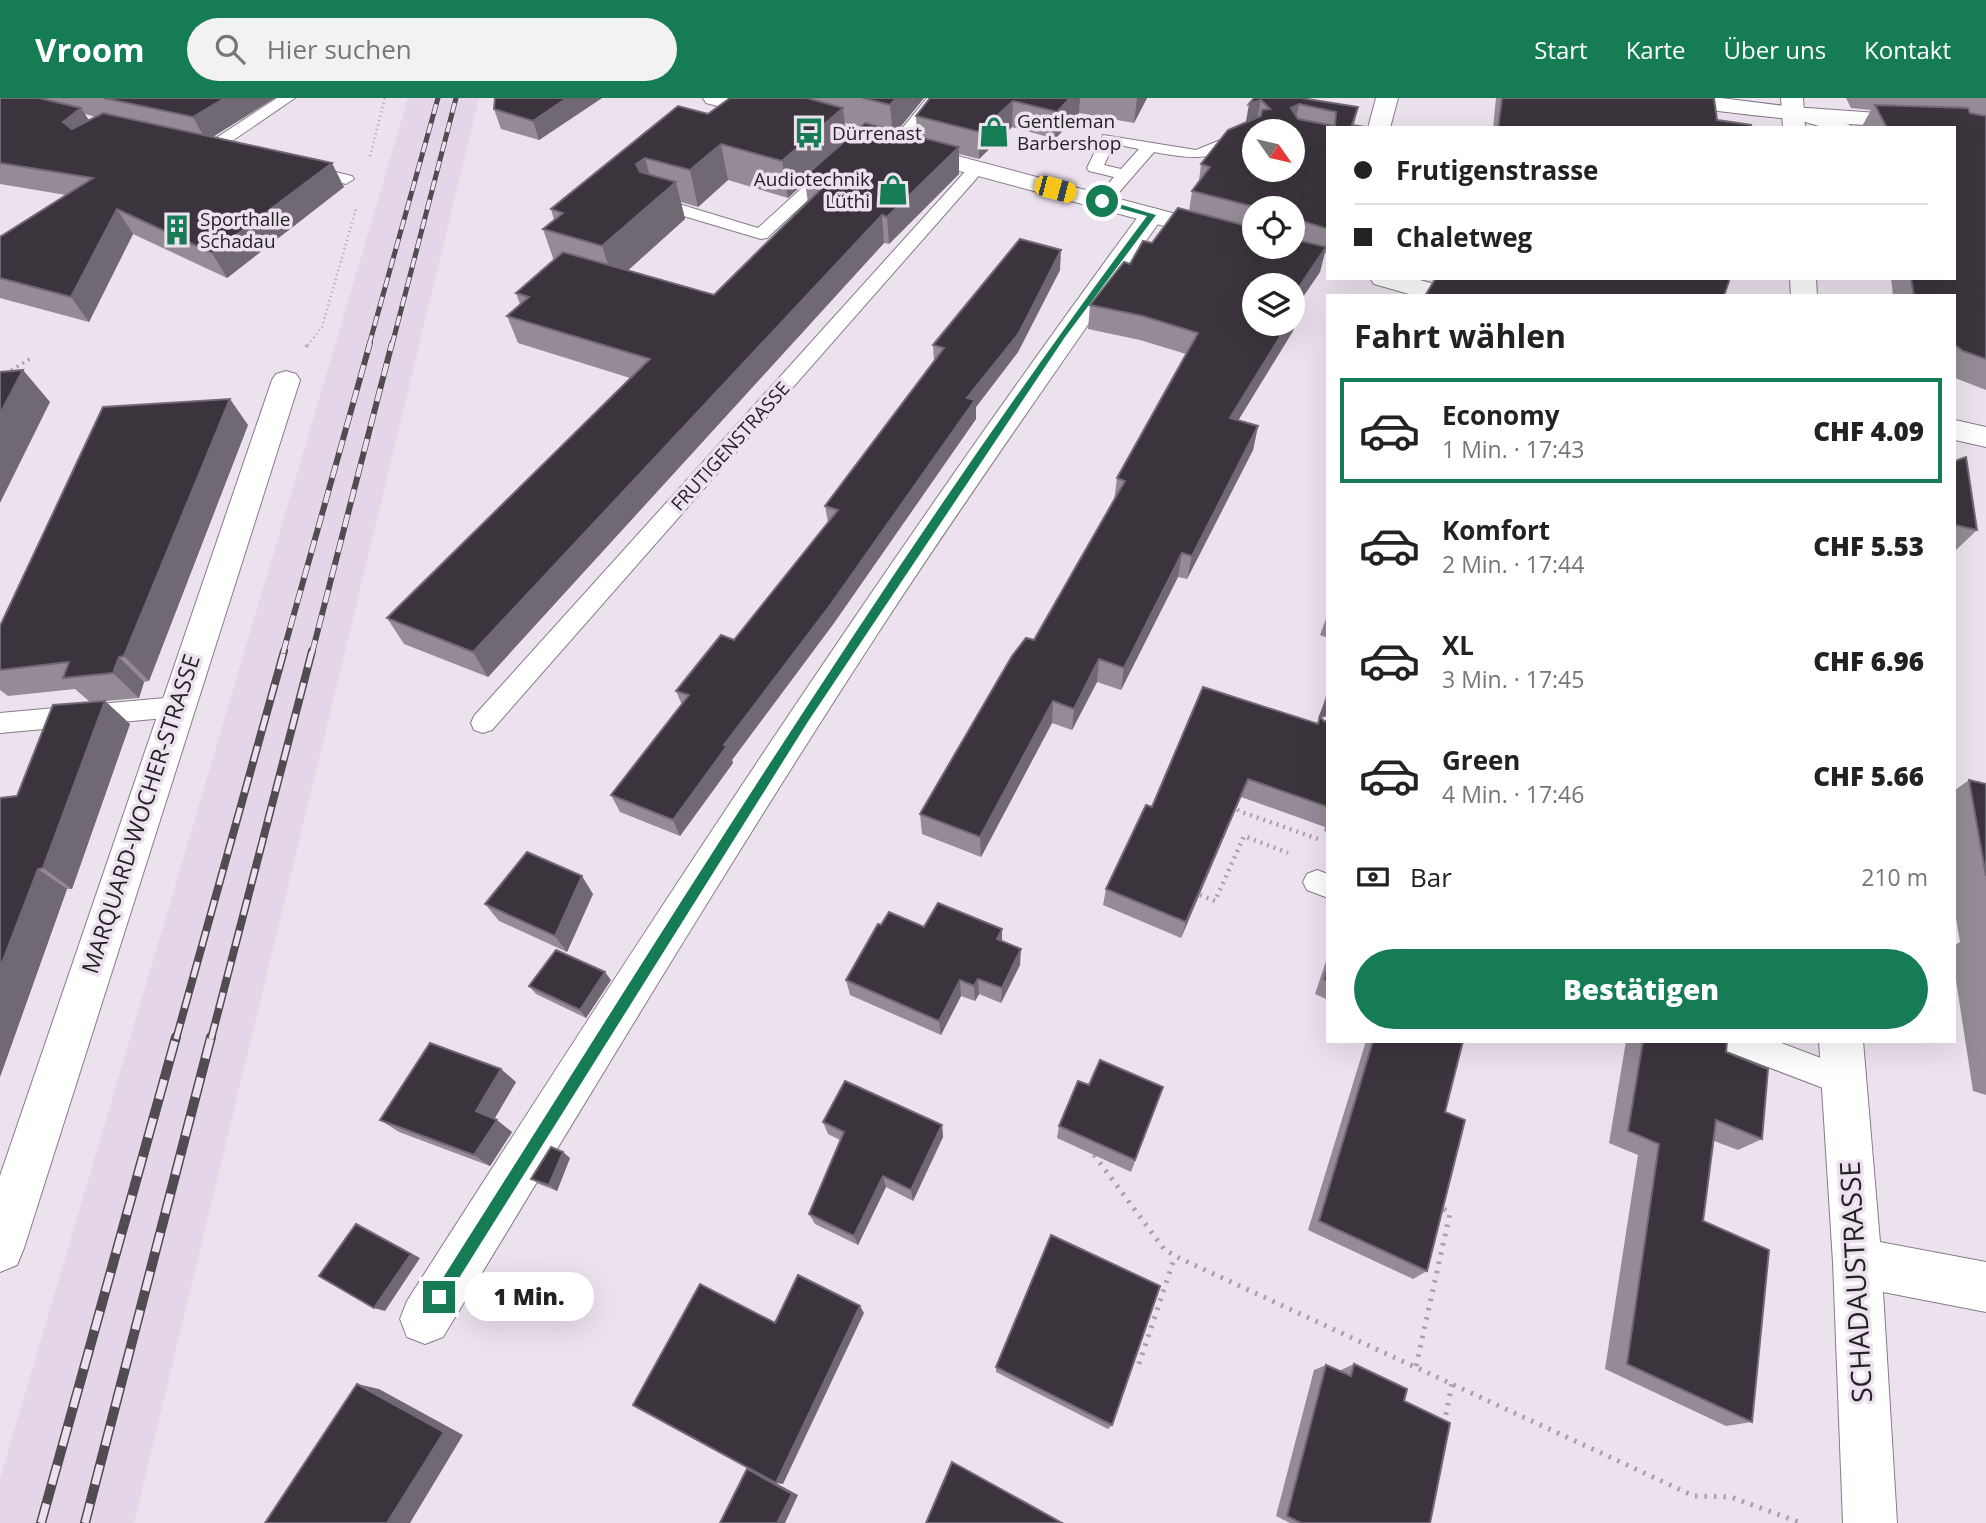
<!DOCTYPE html>
<html lang="de">
<head>
<meta charset="utf-8">
<style>
	:root { --surface:#fff; --page:#f2f2f2; --text:#222; --muted:#767676; --line:#e0e0e0; --accent:#167c56 }
	body { margin:0; font-family:"Open Sans",sans-serif; background:var(--page); color:var(--text); height:100vh; display:flex; flex-direction:column; font-size:26px; white-space:nowrap }
	* { box-sizing:border-box; margin:0 }
	p { font-size:23px; color:var(--muted) }
	.icon { flex:none; width:38px; height:38px; fill:none; stroke:currentColor; stroke-width:2; stroke-linecap:round; stroke-linejoin:round }
	.map { position:relative; flex:1; overflow:hidden }
	.drawer { position:absolute; left:1326px; top:196px; width:630px; height:749px; display:flex; flex-direction:column; background:var(--surface); border-radius:0px; box-shadow:0 7px 28px #0002 }
	.drawer>* { flex:none }
	.top-card { position:absolute; left:1326px; top:28px; width:630px; height:154px; border-radius:0px; box-shadow:0 7px 28px #0002; display:grid; align-content:center; height:154px; padding:0 28px; background:var(--surface) }
	.needle { width:46px; rotate:124deg }
	.buttons { position:absolute; left:1242px; top:21px; display:grid; gap:14px }
	.buttons a { display:grid; place-items:center; width:63px; height:63px; border-radius:50%; background:var(--surface); box-shadow:0 7px 28px #0002; font-size:35px }
	.end { position:absolute; width:32px; height:32px; margin:-16px; border:9px solid #167c56; background:#fff; box-shadow:0 0 0 4px #fff }
	.from { border-radius:50% }
	.bubble { position:absolute; height:49px; border-radius:24px; background:var(--surface); box-shadow:0 7px 28px #0002; font-size:23px; font-weight:800; line-height:49px; text-align:center }
	.car { position:absolute; width:21px; height:42px; margin:-21px -10px; border-radius:9px; box-shadow:0 0 5px 2px #0007; background:linear-gradient(#f5c518 24%,#345 0 40%,#f5c518 0 76%,#345 0 86%,#f5c518 0) }
	.top-card b { display:flex; align-items:center; gap:24px; height:66px; font-size:26px }
	.top-card b+b { border-top:2px solid var(--line) }
	.top-card i { width:18px; height:18px; background:var(--text) }
	ul { padding:0; list-style:none }
	li { display:flex; align-items:center; gap:21px; height:105px; margin:0 14px 10px; padding:0 14px; border:4px solid transparent; border-radius:0px }
	li div { flex:1 }
	li b { display:block; font-size:26px }
	li em { font-style:normal; font-weight:800 }
	li.active { border-color:var(--accent) }
	li>.icon { width:63px; height:63px; stroke-width:1.5 }
	h2 { padding:0 28px; font-size:32px; line-height:84px }
	.pay { display:flex; align-items:center; gap:18px; height:77px; padding:0 28px; font-size:26px }
	.pay p { margin-inline-start:auto }
	.primary-button { display:flex; gap:14px; margin-top:auto; padding:14px 28px }
	.primary-button a { flex:1; height:80px; border-radius:42px; background:var(--accent); color:#fff; font-size:28px; font-weight:800; line-height:80px; text-align:center }
	header { display:flex; align-items:center; gap:42px; box-sizing:border-box; height:98px; padding:0 35px; background:var(--accent); color:#fff }
	header strong { font-size:33px }
	nav { display:flex; gap:38px; margin-inline-start:auto; font-size:24px }
	.search { width:490px; height:63px; background:var(--page); display:flex; align-items:center; gap:18px; box-sizing:border-box; padding:0 24px; border-radius:38px; color:var(--muted); font-size:26px }
	.map>svg:first-child { display:block }
	.built { fill:#e5d5e8 }
	.lines { fill:none; stroke-linecap:round; stroke-linejoin:round }
	.lane-casing { stroke:#857c87; stroke-width:2 }
	.street-casing { stroke:#857c87; stroke-width:2 }
	.secondary-casing { stroke:#857c87; stroke-width:2 }
	.primary-casing { stroke:#857c87; stroke-width:2 }
	.path-far3 { stroke:#a9a1aa; stroke-width:2.5; stroke-dasharray:1 3.5; stroke-linecap:butt }
	.path-far2 { stroke:#a9a1aa; stroke-width:3.5; stroke-dasharray:2 4.5; stroke-linecap:butt }
	.path-far1 { stroke:#a9a1aa; stroke-width:4.5; stroke-dasharray:2 5; stroke-linecap:butt }
	.path { stroke:#a9a1aa; stroke-width:5; stroke-dasharray:2.5 7; stroke-linecap:butt }
	.lane { fill:#fff; fill-rule:evenodd }
	.street { fill:#fff; fill-rule:evenodd }
	.secondary { fill:#fff; fill-rule:evenodd }
	.primary { fill:#fff; fill-rule:evenodd }
	.rail-far3-casing { stroke:#504c52; stroke-width:5 }
	.rail-far2-casing { stroke:#504c52; stroke-width:6 }
	.rail-far1-casing { stroke:#504c52; stroke-width:8 }
	.rail-casing { stroke:#504c52; stroke-width:10 }
	.rail-far3 { stroke:#ece2ee; stroke-width:3.5; stroke-dasharray:10; stroke-linecap:butt }
	.rail-far2 { stroke:#ece2ee; stroke-width:4.5; stroke-dasharray:13; stroke-linecap:butt }
	.rail-far1 { stroke:#ece2ee; stroke-width:5; stroke-dasharray:16; stroke-linecap:butt }
	.rail { stroke:#ece2ee; stroke-width:7; stroke-dasharray:20; stroke-linecap:butt }
	.wall { fill:#948b96; fill-rule:evenodd }
	.shaded-wall { fill:#706872 }
	.building { fill:#3b343d; stroke:#706872; stroke-width:2; fill-rule:evenodd }
	.route { fill:#167c56 }
	.labels { text-anchor:middle; stroke-width:7; stroke-linejoin:round; paint-order:stroke }
	.far-poi-label { font-size:19px; fill:#252226; stroke:#ece2ee; text-anchor:start }
	.far-street-label { font-size:19px; fill:#252226; stroke:#ece2ee }
	.street-label { font-size:23px; fill:#252226; stroke:#ece2ee }
	.near-street-label { font-size:28px; fill:#252226; stroke:#ece2ee }
</style>
</head>
<body>
<header>
<strong>Vroom</strong>
<div class="search"><svg class="icon" aria-label="search" viewBox="0 0 24 24"><circle cx="10" cy="10" r="6"/><path d="M15 15l6 6"/></svg>Hier suchen</div>
<nav><a>Start</a><a>Karte</a><a>Über uns</a><a>Kontakt</a></nav>
</header>
<div class="map">
<svg width="1986" height="1425" viewBox="0 0 1986 1425">
	<rect width="100%" height="100%" fill="#ece2ee"/>
	<path class="built" d="M408,0H479L134,1425H0V1380Z"/>
	<g class="lines">
		<g class="lane-casing">
			<path id="lane" d="M277,0H295L216,54H204V48Z
				M1793,11L1850,27L1852,30H1826L1788,19L1785,16Z
				M1255,28L1263,33H1255V39C1209,61 1204,63 1154,54L1108,107H1096L1094,103L1114,79L1089,73L1087,70L1103,37L1196,52ZM1114,46L1139,51L1121,71L1104,67Z
				M977,65L983,67V73L492,632L483,635L474,632L471,625L474,618L971,67Z
				M306,67L352,78L354,81L346,86L300,75L298,72Z
				M831,67L839,72L837,75L767,140L761,141L650,108L648,104L656,99L758,130L825,69Z
				M176,599L185,602L188,609L185,616L176,619L0,635V615Z
				M1317,772L1328,776V800L1307,792L1303,784L1307,776Z
				M1722,943H1776L1855,973L1859,983L1855,993L1844,998L1726,953Z"/>
		</g>
		<g class="street-casing">
			<path id="street" d="M927,0H950L907,54H891L887,49Z
				M1376,0H1398L1390,30H1368Z
				M1658,0H1721L1793,9L1948,20L1986,28V42L1955,35V30C1858,30 1764,19 1669,7Z
				M1152,110L1161,112L1164,117C1069,255 972,391 880,532C729,764 587,1002 443,1239L425,1246L407,1239L400,1221L407,1203C644,833 882,465 1143,112Z
				M286,273L296,276L300,282L24,1150L17,1167L0,1174V1078L272,282L276,276Z
				M1819,943H1863L1880,1144L1986,1164V1214L1883,1194L1897,1425H1843L1833,1164Z"/>
		</g>
		<g class="secondary-casing">
			<path id="secondary" d="M1781,0H1803L1805,30H1783Z
				M1790,180H1816L1817,198H1791Z"/>
		</g>
		<g class="primary-casing">
			<path id="primary" d="M703,0H739L1255,137V149H1265L1255,153L1246,150L706,5Z
				M1370,180H1413L1455,192L1459,198H1416L1374,186Z
				M1955,322L1986,329V349L1955,342Z"/>
		</g>
		<path class="path-far3" d="M370,58L385,0
			M308,247L322,229L356,111"/>
		<path class="path-far2" d="M306,249L309,245
			M0,279L33,259"/>
		<path class="path-far1" d="M1232,707L1239,713L1318,741
			M1200,797L1215,803L1244,738L1288,755"/>
		<path class="path" d="M1094,1057L1164,1151L1175,1158L1694,1398L1731,1399L1801,1425
			M1131,1261L1139,1266L1175,1158
			M1416,1268L1450,1115L1439,1108
			M1444,1326L1452,1286"/>
		<use href="#lane" class="lane"/>
		<use href="#street" class="street"/>
		<use href="#secondary" class="secondary"/>
		<use href="#primary" class="primary"/>
		<g class="rail-far3-casing">
			<path id="rail-far3" d="M369,247L438,0
				M392,247L456,0"/>
		</g>
		<g class="rail-far2-casing">
			<path id="rail-far2" d="M283,555L370,245
				M312,555L392,245"/>
		</g>
		<g class="rail-far1-casing">
			<path id="rail-far1" d="M176,941L284,553
				M211,941L312,553"/>
		</g>
		<g class="rail-casing">
			<path id="rail" d="M41,1425L176,939
				M85,1425L211,939"/>
		</g>
		<use href="#rail-far3" class="rail-far3"/>
		<use href="#rail-far2" class="rail-far2"/>
		<use href="#rail-far1" class="rail-far1"/>
		<use href="#rail" class="rail"/>
	</g>
	<path class="wall" d="M0,0H275L213,39L344,89L227,180L133,136L89,224L0,200V139L66,97L0,86ZM85,16L96,19L89,23Z
		M602,0L539,42L501,31L494,11Z
		M730,0H924L897,33L917,38L916,18L930,0H1147L1134,25L1079,15L1055,41L1012,29L979,61L959,56V76L889,146L884,145L488,579L404,546L387,520L630,280L518,245L507,218L520,206L516,195L554,163L543,131L554,122L551,111L708,16ZM845,25L860,29L847,41ZM728,82L788,100L805,84L808,105L714,197L628,172L685,121L681,104L698,109Z
		M1254,0L1358,9L1354,27L1328,30V157L1325,155L1320,174L1297,208L1293,233L1238,322L1258,328L1253,352L1187,481L1178,479L1121,592L1097,584L1072,632L1052,625L981,759L922,736L920,716L1034,542L1114,403L1117,380L1186,256L1140,242L1088,231L1090,207L1152,145L1189,113L1192,93L1199,83L1201,66L1246,24ZM1255,110H1293V149H1255Z
		M1496,0H1714L1717,22L1752,30H1493Z
		M1846,0H1986V292L1955,280V198H1893L1891,180H1955V30H1861L1871,12L1851,10Z
		M1060,172L1018,254L976,309V321L834,525L732,662L733,665L680,738L620,714L611,697L682,607L676,593L734,542L828,424L825,408L934,263L933,247Z
		M248,327L149,583L144,584L139,600L105,603L130,626L72,791H67L0,979L17,698L90,604L75,591L8,598L0,592V528Z
		M1955,363L1977,432L1955,453Z
		M1328,515V540L1320,537Z
		M1328,591V618H1327L1321,620L1324,623L1328,624V734L1324,733L1325,729L1241,699L1181,840L1103,807L1106,791L1152,709L1317,626Z
		M1969,682L1986,686V997L1973,993L1955,876V847L1960,844L1955,814V692Z
		M593,796L567,854L499,823L485,806Z
		M881,827L924,829L1002,843L1020,867L1001,905L979,896L975,903L961,898L941,937L850,897L846,882Z
		M1328,857V902L1315,896Z
		M611,882L586,920L536,896L529,888Z
		M1366,943H1463L1445,1014L1427,1173L1413,1181L1308,1132Z
		M1626,943H1727L1726,954L1762,1041L1738,1052L1714,1043L1703,1123L1752,1324L1726,1328L1605,1271L1638,1057L1609,1045Z
		M516,984L494,1021L512,1034L490,1068L399,1034L380,1022Z
		M1089,987L1163,989L1131,1074L1057,1040L1059,1028Z
		M823,1024L942,1027L943,1039L913,1103L886,1089L858,1147L815,1126L809,1116L840,1042L828,1036Z
		M570,1060L557,1093L539,1086L531,1081Z
		M1354,1266L1404,1303L1430,1425H1290L1276,1418L1314,1272L1326,1267L1341,1273V1272Z
		M996,1269L1112,1327L1108,1331L996,1274Z"/>
	<path class="shaded-wall" d="M225,0H275L206,43L193,19Z
		M567,0H602L539,42L533,23Z
		M896,0H924L893,38L890,7Z
		M1070,0H1080L1079,15L1055,41L1057,14Z
		M1137,0H1147L1134,25Z
		M1261,2L1256,26L1245,29L1249,6Z
		M1013,3L1012,29L979,61V34Z
		M1299,6L1294,29L1291,10Z
		M81,10L96,33L78,48L63,24Z
		M843,10L847,46L804,79L805,84L788,100L782,63Z
		M721,46L728,82L698,109L690,72Z
		M959,49V76L889,146L887,119Z
		M645,60L655,97L645,103L636,66Z
		M332,65L344,89L227,180L212,155Z
		M676,84L685,121L614,185L602,148Z
		M117,111L133,136L89,224L71,199Z
		M882,117L884,145L488,579L473,554Z
		M1326,149L1320,174L1293,213V198Z
		M1061,152L1060,172L1018,254L976,309V321L834,525L732,662L733,665L680,738L673,722L724,647L967,300Z
		M1299,208L1293,233L1225,344L1230,320L1288,226H1293V217Z
		M23,272L50,304L0,405V316Z
		M230,301L248,327L149,583L124,558Z
		M1258,328L1253,352L1187,481L1192,458Z
		M1182,455L1178,479L1121,592L1124,570Z
		M119,559L144,584L139,600L113,575Z
		M1099,561L1097,584L1072,632L1074,611Z
		M1328,600V615L1327,618L1318,620L1326,601Z
		M105,603L130,626L72,791L43,770Z
		M1053,603L1052,625L981,759L980,739Z
		M1248,681L1241,699L1181,840L1186,824Z
		M38,771L67,791L0,979V870Z
		M582,778L593,796L567,854L555,838Z
		M1002,831V848L997,841Z
		M1021,851L1020,867L1001,905L1002,890Z
		M605,874L611,882L586,920L580,912Z
		M978,881L979,896L975,903L974,888Z
		M960,882L961,898L941,937L939,923Z
		M501,971L516,984L492,1025L476,1013Z
		M497,1022L512,1034L490,1068L474,1057Z
		M942,1027L943,1039L913,1103L911,1092Z
		M563,1054L570,1060L557,1093L549,1087Z
		M883,1078L886,1089L858,1147L854,1138Z
		M356,1126L420,1160L385,1213L374,1210Z
		M860,1208L864,1215L783,1386L776,1385L798,1397L785,1425H777L747,1371L755,1373Z
		M357,1286L379,1291L463,1337L410,1425H387Z"/>
	<path class="building" d="M0,0H39L81,10L63,24L72,31L103,15L332,65L212,155L117,111L71,199L0,180V139L93,80L0,65Z
		M104,0H225L193,19Z
		M495,0H567L533,23L494,11Z
		M730,0H807L843,10L782,63L721,46L690,72L645,60L636,66L640,74L676,84L602,148L543,131L563,115L551,111L678,8L708,16Z
		M863,0H896L890,7Z
		M930,0H1070L1057,14L1013,3L979,34L916,18Z
		M1254,0H1301L1358,9L1352,27L1373,30H1328V131L1299,122H1293V110H1259L1192,93L1210,69L1201,66L1228,32L1261,18L1262,12L1270,11L1261,2L1249,6ZM1299,6L1336,14L1335,28L1298,21L1291,10ZM1255,33H1293V72H1255Z
		M1502,0H1714L1717,22L1751,27L1752,30H1498Z
		M1875,7L1968,10L1970,15L1986,18V261L1963,253L1955,247V198H1914L1911,180H1955V30H1887Z
		M865,25L959,49L887,119L882,117L473,554L387,520L650,261L507,218L529,199L516,195L563,154L714,197L827,85L804,79Z
		M1178,110L1255,130V149H1293V141L1326,149L1293,198V187H1255V226H1288L1230,320L1258,328L1192,458L1182,455L1124,570L1099,561L1074,611L1053,603L980,739L920,716L1012,558L1026,540L1034,542L1125,383L1117,380L1198,235L1143,218L1090,207L1124,164L1130,166L1143,143L1152,145Z
		M1020,141L1061,152L1019,235L967,300L975,302L831,506L724,647L727,648L673,722L611,697L689,597L676,593L721,537L734,542L838,412L825,408L944,250L933,247Z
		M1436,180H1730L1724,198H1425Z
		M1293,206L1299,208L1293,217Z
		M23,272L0,316V274Z
		M230,301L124,558L119,559L113,575L63,580L69,564L0,572V528L103,309Z
		M1966,359L1977,432L1955,427V363Z
		M1203,589L1318,626L1320,619L1324,623L1328,624V709L1248,681L1186,824L1106,791L1146,707L1152,709Z
		M105,603L43,770L38,771L0,870V700L17,698L53,607Z
		M1969,682L1986,686V778Z
		M527,754L582,778L555,838L485,806Z
		M938,805L1002,831L997,841L1021,851L1002,890L978,881L974,888L960,882L939,923L846,882L878,826L881,827L889,814L924,829Z
		M556,852L605,874L580,912L529,888Z
		M1328,868V883L1324,881Z
		M1373,943H1463L1445,1014L1465,1022L1427,1173L1319,1123Z
		M1643,943H1727L1726,954L1768,971L1762,1041L1716,1022L1703,1123L1769,1152L1752,1324L1627,1266L1659,1046L1628,1033Z
		M430,945L501,971L476,1013L497,1022L474,1057L380,1022Z
		M1100,962L1163,989L1135,1062L1059,1028L1078,983L1089,987Z
		M845,983L942,1027L911,1092L883,1078L854,1138L809,1116L844,1034L823,1024Z
		M551,1049L563,1054L549,1087L531,1081Z
		M356,1126L411,1156L374,1210L319,1178Z
		M1051,1137L1160,1188L1112,1327L996,1269Z
		M798,1177L860,1208L776,1385L633,1307L700,1186L775,1225Z
		M1354,1266L1407,1291L1404,1303L1450,1325L1430,1425H1301L1287,1418L1326,1267L1351,1278Z
		M357,1286L444,1334L387,1425H265Z
		M952,1364L1062,1425H926Z
		M747,1371L792,1396L777,1425H720Z"/>
	<path class="route" d="M1102,101L1156,117L1065,239L809,622L444,1204H434V1194C665,831 889,463 1147,118L1100,105Z"/>
	<defs>
		<g id="shop-bare" transform="scale(2.415)"><path d="M-5-2.5h2.3a2.7 3.5 0 0 1 5.4 0H5L5.5 6h-11ZM-1.5-2.5h3a1.5 2.3 0 0 0-3 0Z" fill="#167c56" stroke="#ece2ee" stroke-width="2.5" paint-order="stroke"/></g>
		<g id="bus-bare" transform="scale(2.415)"><path d="M-5-6H5V4H4V6H2V4H-2V6H-4V4H-5ZM-3.5-4V0h7V-4ZM-3.5 1.2v1.5H-2V1.2ZM2 1.2v1.5H3.5V1.2Z" fill="#167c56" stroke="#ece2ee" stroke-width="2.5" paint-order="stroke"/></g>
		<g id="building-bare" transform="scale(2.415)"><path d="M-4-6H4V6H1V3H-1V6H-4ZM-2.5-4.3h1.7v1.8h-1.7ZM.8-4.3h1.7v1.8H.8ZM-2.5-1h1.7V.8h-1.7ZM.8-1h1.7V.8H.8Z" fill="#167c56" stroke="#ece2ee" stroke-width="2.5" paint-order="stroke"/></g>
	</defs>
	<g fill-rule="evenodd">
		<use href="#shop-bare" x="994" y="34"/>
		<use href="#bus-bare" x="809" y="35"/>
		<use href="#shop-bare" x="893" y="92"/>
		<use href="#building-bare" x="177" y="132"/>
	</g>
	<g class="labels">
		<g class="far-poi-label">
			<text x="1017" y="30">Gentleman<tspan x="1017" dy="22">Barbershop</tspan></text>
			<text x="832" y="42">Dürrenast</text>
			<text x="870" y="88" text-anchor="end">Audiotechnik<tspan x="870" dy="22">Lüthi</tspan></text>
			<text x="200" y="128">Sporthalle<tspan x="200" dy="22">Schadau</tspan></text>
		</g>
		<g class="far-street-label">
			<text transform="translate(730 348) rotate(-48)" y="7">FRUTIGENSTRASSE</text>
		</g>
		<g class="street-label">
			<text transform="translate(141 716) rotate(-72)" y="8">MARQUARD-WOCHER-STRASSE</text>
		</g>
		<g class="near-street-label">
			<text transform="translate(1856 1184) rotate(-93)" y="10">SCHADAUSTRASSE</text>
		</g>
	</g>
</svg>
<div class="buttons">
<a><svg class="needle" viewBox="-14 -14 28 28"><path d="M0-13l5 13h-10z" fill="#e53935"/><path d="M0 13l5-13h-10z" fill="#767676"/></svg></a>
<a><svg class="icon" aria-label="locate" viewBox="0 0 24 24"><circle cx="12" cy="12" r="6"/><path d="M12 2v4M12 18v4M2 12h4M18 12h4"/></svg></a>
<a><svg class="icon" aria-label="layers" viewBox="0 0 24 24"><path d="M12 4l9 5-9 5-9-5zM3 14l9 5 9-5"/></svg></a>
</div>
<i class="end from" style="left:1102px;top:103px"></i>
<i class="end" style="left:439px;top:1199px"></i>
<div class="bubble" style="left:464px;top:1174px;width:130px">1 Min.</div>
<i class="car" style="left:1055px;top:91px;rotate:105deg"></i>
<div class="top-card">
<b><i class="from"></i>Frutigenstrasse</b>
<b><i></i>Chaletweg</b>
</div>
<section class="drawer">
<h2>Fahrt wählen</h2>
<ul>
<li class="active"><svg class="icon" aria-label="car" viewBox="0 0 24 24"><path d="M5 17H2v-5l4-1 3-4h7l3 4 3 1v5h-3M9 17h6M6 11h13"/><circle cx="7" cy="17" r="2"/><circle cx="17" cy="17" r="2"/></svg><div><b>Economy</b><p>1 Min. · 17:43</p></div><em>CHF 4.09</em></li>
<li><svg class="icon" aria-label="car" viewBox="0 0 24 24"><path d="M5 17H2v-5l4-1 3-4h7l3 4 3 1v5h-3M9 17h6M6 11h13"/><circle cx="7" cy="17" r="2"/><circle cx="17" cy="17" r="2"/></svg><div><b>Komfort</b><p>2 Min. · 17:44</p></div><em>CHF 5.53</em></li>
<li><svg class="icon" aria-label="car" viewBox="0 0 24 24"><path d="M5 17H2v-5l4-1 3-4h7l3 4 3 1v5h-3M9 17h6M6 11h13"/><circle cx="7" cy="17" r="2"/><circle cx="17" cy="17" r="2"/></svg><div><b>XL</b><p>3 Min. · 17:45</p></div><em>CHF 6.96</em></li>
<li><svg class="icon" aria-label="car" viewBox="0 0 24 24"><path d="M5 17H2v-5l4-1 3-4h7l3 4 3 1v5h-3M9 17h6M6 11h13"/><circle cx="7" cy="17" r="2"/><circle cx="17" cy="17" r="2"/></svg><div><b>Green</b><p>4 Min. · 17:46</p></div><em>CHF 5.66</em></li>
</ul>
<div class="pay"><svg class="icon" aria-label="cash" viewBox="0 0 24 24"><path d="M3 7h18v10H3z"/><circle cx="12" cy="12" r="2"/></svg>Bar<p>210 m</p></div>
<div class="primary-button"><a>Bestätigen</a></div>
</section>
</div>
</body>
</html>
